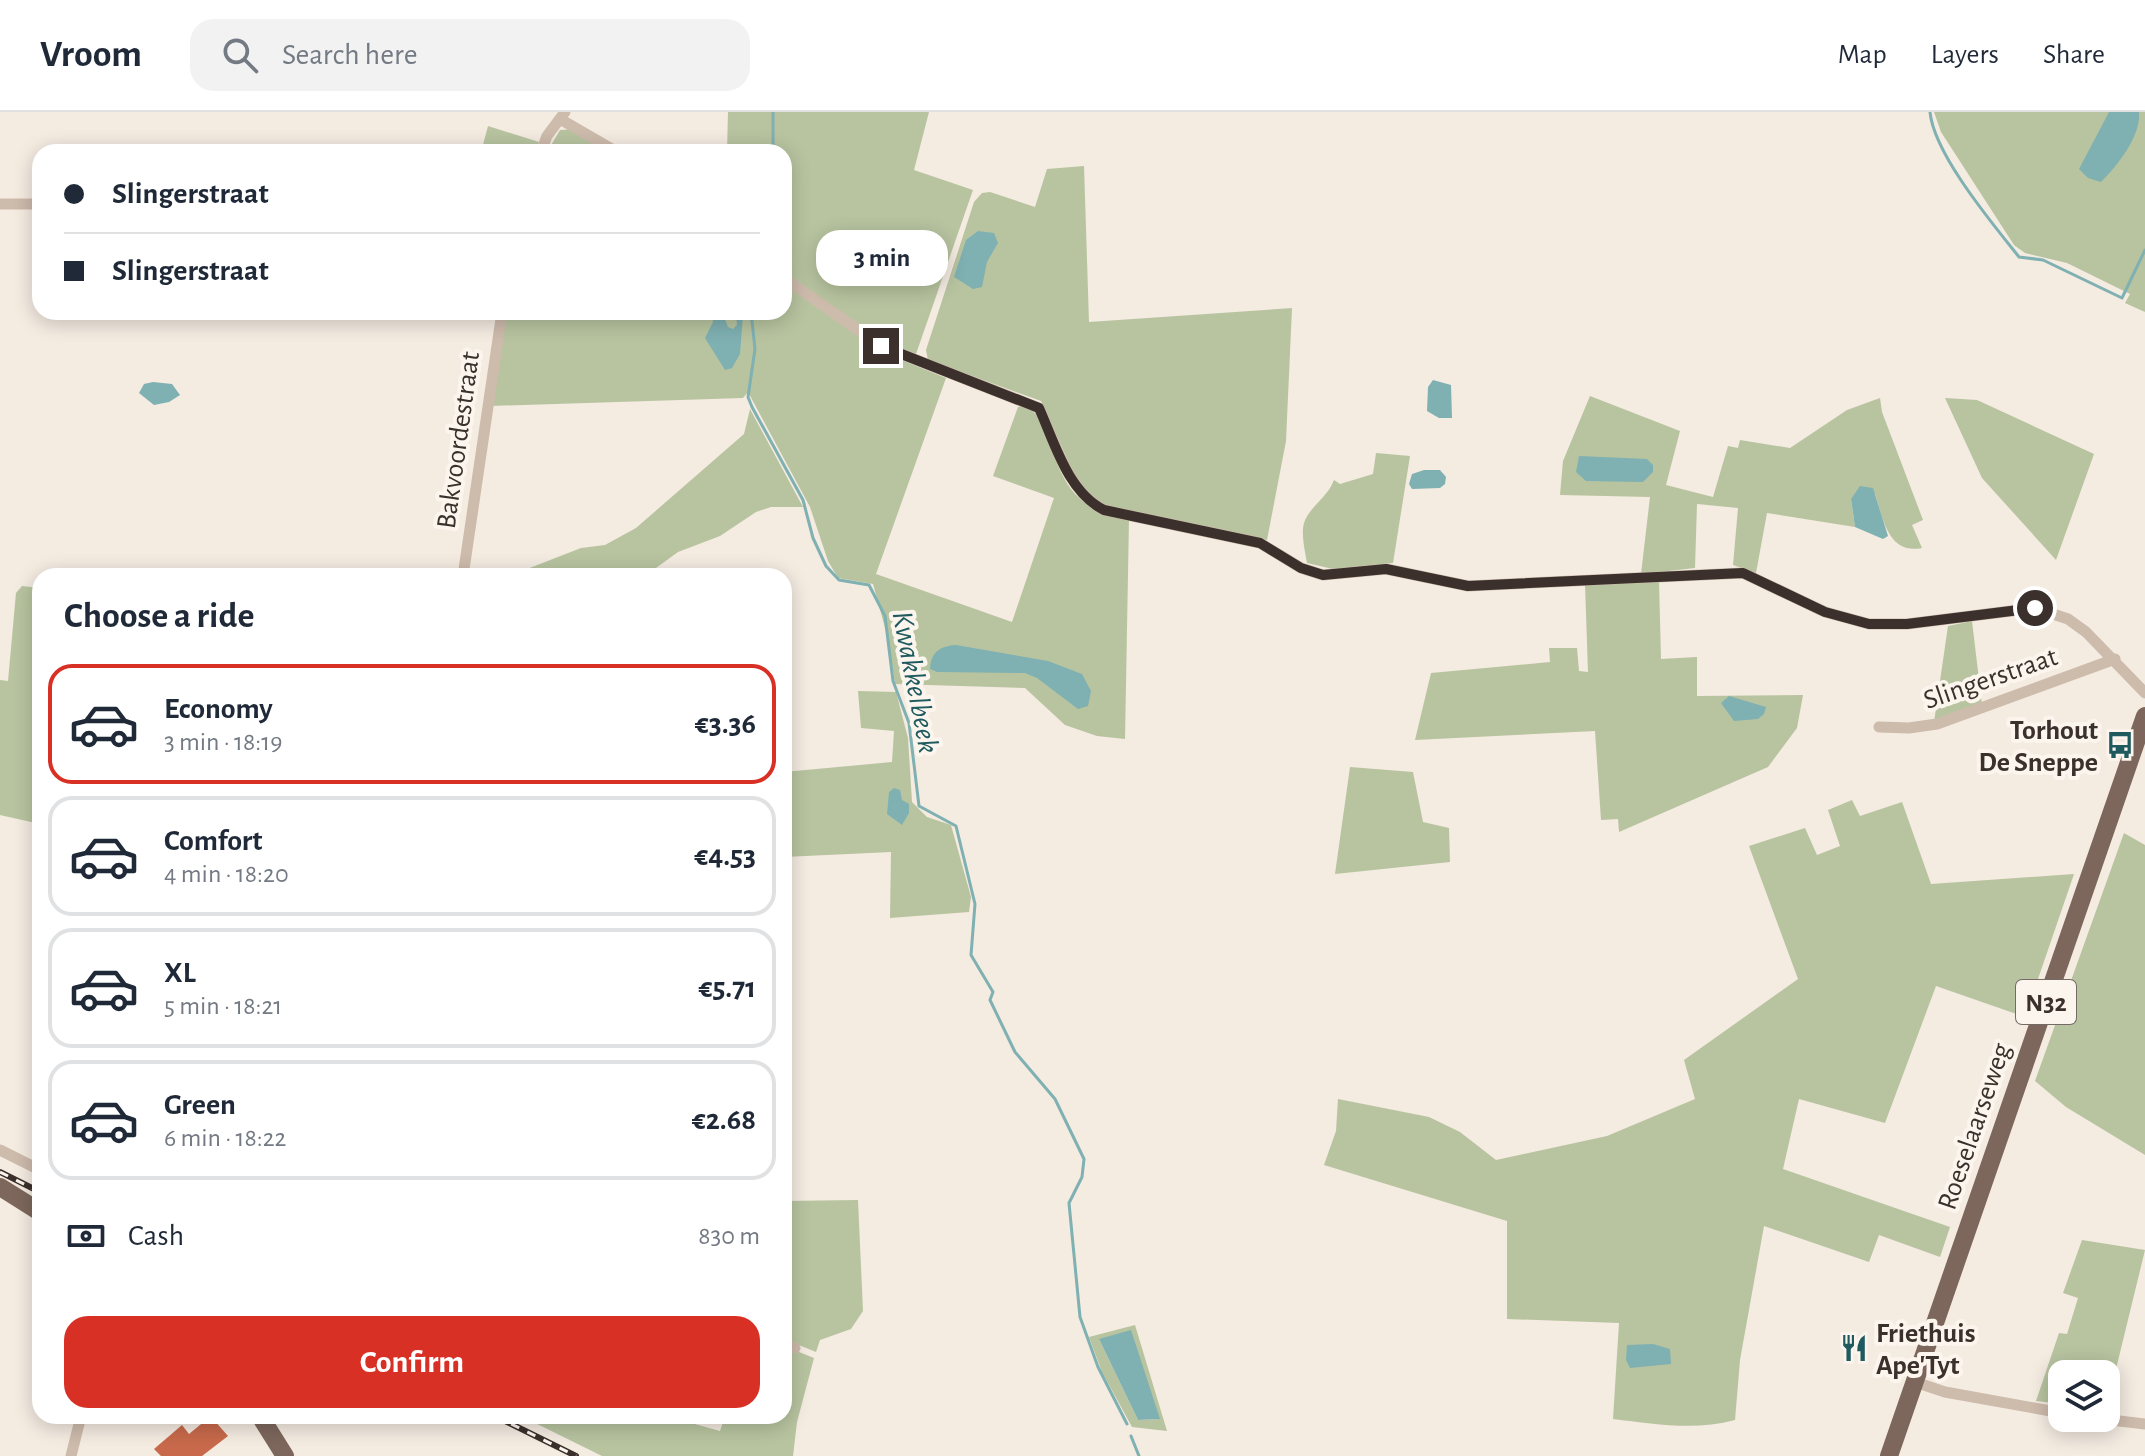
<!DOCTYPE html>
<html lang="en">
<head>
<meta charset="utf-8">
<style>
	:root { --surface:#fff; --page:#f2f2f3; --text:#1f2937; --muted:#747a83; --line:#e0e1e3; --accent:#d93025 }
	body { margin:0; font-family:"Alegreya Sans",sans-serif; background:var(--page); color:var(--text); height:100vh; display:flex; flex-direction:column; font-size:30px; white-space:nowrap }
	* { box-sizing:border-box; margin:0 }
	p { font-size:26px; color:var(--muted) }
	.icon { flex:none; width:44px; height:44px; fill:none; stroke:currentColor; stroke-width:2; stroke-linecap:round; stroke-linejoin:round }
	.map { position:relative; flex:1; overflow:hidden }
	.panel { position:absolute; left:32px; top:456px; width:760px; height:856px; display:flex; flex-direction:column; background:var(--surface); border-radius:24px; box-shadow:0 4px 20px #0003 }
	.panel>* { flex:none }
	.banner { position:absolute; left:32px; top:32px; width:760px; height:176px; border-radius:24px; box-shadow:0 4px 20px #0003; display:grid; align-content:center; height:176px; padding:0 32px; background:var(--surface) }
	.fabs { position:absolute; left:2048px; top:1248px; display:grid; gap:16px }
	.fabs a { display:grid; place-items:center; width:72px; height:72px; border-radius:16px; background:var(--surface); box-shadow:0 4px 20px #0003; font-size:40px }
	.end { position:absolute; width:36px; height:36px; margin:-18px; border:10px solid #3b302b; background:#fff; box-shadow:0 0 0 4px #fff }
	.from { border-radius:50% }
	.bubble { position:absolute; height:56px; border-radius:24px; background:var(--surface); box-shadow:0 4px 20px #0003; font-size:26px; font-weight:700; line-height:56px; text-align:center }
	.banner b { display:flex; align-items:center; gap:28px; height:76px; font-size:30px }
	.banner b+b { border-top:2px solid var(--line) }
	.banner i { width:20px; height:20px; background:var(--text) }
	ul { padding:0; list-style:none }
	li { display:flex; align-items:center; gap:24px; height:120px; margin:0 16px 12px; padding:0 16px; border:4px solid var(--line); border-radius:24px }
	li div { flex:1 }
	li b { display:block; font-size:30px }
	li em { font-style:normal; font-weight:700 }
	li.selected { border-color:var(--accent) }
	li>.icon { width:72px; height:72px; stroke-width:1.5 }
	h2 { padding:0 32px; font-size:36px; line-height:96px }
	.pay { display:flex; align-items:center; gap:20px; height:88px; padding:0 32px; font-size:30px }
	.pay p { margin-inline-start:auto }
	.button { display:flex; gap:16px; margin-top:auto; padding:16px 32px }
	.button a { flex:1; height:92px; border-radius:24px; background:var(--accent); color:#fff; font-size:32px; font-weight:700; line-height:92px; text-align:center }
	header { display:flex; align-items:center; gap:48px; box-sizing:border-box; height:112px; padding:0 40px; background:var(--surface); border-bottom:2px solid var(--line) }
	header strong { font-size:38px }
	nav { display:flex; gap:44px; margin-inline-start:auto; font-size:28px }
	.search { width:560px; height:72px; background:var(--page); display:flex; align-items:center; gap:20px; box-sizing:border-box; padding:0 28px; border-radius:24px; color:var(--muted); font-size:30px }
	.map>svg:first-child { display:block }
	.green { fill:#b8c4a0; fill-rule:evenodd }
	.water { fill:#7fb0b2 }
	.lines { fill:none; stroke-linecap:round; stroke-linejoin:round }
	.stream { stroke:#7fb0b2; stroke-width:3 }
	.building { fill:#c8694b }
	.minor { stroke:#cdbbac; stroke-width:11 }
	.primary { stroke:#7d675c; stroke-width:18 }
	.rail-casing { stroke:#3b302b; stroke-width:6 }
	.rail { stroke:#fbf5ee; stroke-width:3; stroke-dasharray:9; stroke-linecap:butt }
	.route { stroke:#3b302b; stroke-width:10 }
	.labels { text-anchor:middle; stroke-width:8; stroke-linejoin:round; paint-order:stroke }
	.shield { fill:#fbf5ee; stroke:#756b66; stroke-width:2 }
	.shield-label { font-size:26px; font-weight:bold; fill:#3b302b }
	.street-label { font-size:28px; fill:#3b302b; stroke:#fbf5ee }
	.poi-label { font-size:28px; font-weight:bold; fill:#3b302b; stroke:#fbf5ee; text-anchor:end }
	.water-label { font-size:30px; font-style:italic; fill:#1f5a5e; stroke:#fbf5ee }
</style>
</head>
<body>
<header>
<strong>Vroom</strong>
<div class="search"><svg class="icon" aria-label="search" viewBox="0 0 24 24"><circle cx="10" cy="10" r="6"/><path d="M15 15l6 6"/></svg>Search here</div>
<nav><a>Map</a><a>Layers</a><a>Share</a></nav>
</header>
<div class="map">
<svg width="2145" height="1344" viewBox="0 0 2145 1344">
	<rect width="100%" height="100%" fill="#f4ebe1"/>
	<path class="green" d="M728,0H929L914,58L973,78L916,242L888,233L784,161V40H727Z
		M1934,0H2145V200L2125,191L2130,182L2067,151L2025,141L2014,133L1941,20Z
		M488,14L539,30L535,40H481Z
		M575,17L608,40H547L560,18Z
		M1084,54L1089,210L1292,196L1286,329L1267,428L1101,393L1078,371L1041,289L928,248L926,238L974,90L982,81L990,80L1035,95L1047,57Z
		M784,172L882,240L946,266L876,462L1012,510L1054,386L993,364L1018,295L1025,293L1036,302C1064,357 1059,395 1129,407L1125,627L1097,624L1065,613L1025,576L895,572L887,523L873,472L838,466L828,449L810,395L748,280L743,286L489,294L507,200H784Z
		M1590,284L1680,319L1666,373L1713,385L1728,334L1738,336L1740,328L1790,336L1847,298L1880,286L1882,300L1923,408L1912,413L1922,436C1888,443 1883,406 1875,382L1851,387L1855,415L1767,401L1756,461L1733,453L1738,396L1697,392L1695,456L1641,462L1650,385L1560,383L1563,349Z
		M1945,286L1977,288L2094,342L2056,448L1982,366Z
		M750,297L803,395H771L756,400L720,424L678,440L645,464H509L581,436L605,433L636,416L744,322Z
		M1376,341L1410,344L1393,451L1333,457L1307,451C1305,439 1301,423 1304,411C1309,395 1328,385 1334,368L1340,372L1373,362Z
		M1659,469L1661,547L1697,545V584L1803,583L1797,616L1768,655L1619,720L1618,707L1601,708L1595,619L1415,628L1431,561L1550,550L1549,536H1577L1579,559L1588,560L1585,472Z
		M22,474L40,476V712L0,703V568L8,569L16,481Z
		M1972,509L1982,593L1934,610L1948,514Z
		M858,579L896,580L908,626L912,690L927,705L951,713L971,785L969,800L890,806L891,740L784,745V660L892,650L894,619L861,616Z
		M1350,655L1413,660L1423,710L1449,716L1450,750L1335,762Z
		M1852,688L1860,704L1902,690L1931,772L2074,762L2025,905L1936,874L1885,1011L1799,987L1783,1057L1950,1115L1940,1145L1879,1123L1869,1150L1764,1114L1740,1248L1735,1308C1695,1319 1654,1312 1613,1307L1619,1211L1507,1207V1109L1324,1053L1336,1019L1338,987L1429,1005L1460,1020L1496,1048L1607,1024L1695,987L1684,948L1798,867L1749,734L1805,716L1817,743L1840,734L1828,698Z
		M2124,721L2145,733V1043L2066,995L2035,969Z
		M858,1088L863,1199L851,1217L820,1228L816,1240L784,1227V1089Z
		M2082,1128L2145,1138L2106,1298V1262H2062V1292L2036,1289L2059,1221L2067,1222L2078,1186L2063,1181Z
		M1135,1213L1167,1319L1132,1315L1102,1260L1089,1225ZM1099,1227L1159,1306V1307L1138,1308Z
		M784,1234L814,1246L797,1310L793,1344H602L521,1304H666L720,1319L725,1304H784Z"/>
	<path class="water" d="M2109,0H2139C2141,24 2118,53 2101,70L2088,66L2079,57Z
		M978,119L994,121L998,131L987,150L982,175L973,177L954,165L966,128Z
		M711,200H722L728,215L733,217L737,213L736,203H743L740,242L732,256L725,258L705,226L713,210Z
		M1433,268L1451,273L1452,306H1439L1427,299L1428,275Z
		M153,270L172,272L180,283L169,290L154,293L139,281L144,272Z
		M1579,344L1647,347L1653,353V360L1643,370L1586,369L1576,360Z
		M1424,358H1440L1446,365L1445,372L1440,376L1412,377L1409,372L1412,362Z
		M1860,374L1873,376L1888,424L1883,427L1855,415L1851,387Z
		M956,533L1048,549L1082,562L1091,579L1088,594L1078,597L1037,566L1025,561L937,560L930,557C931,540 940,534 956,533Z
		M1729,584L1766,595L1764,602L1758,607L1734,609L1721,591Z
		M894,676L900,678L902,688L909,692V701L902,713L887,702L889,680Z
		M1131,1218L1160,1307L1138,1308L1099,1227Z
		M1653,1232L1670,1237L1671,1252L1630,1256L1626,1248L1627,1233Z"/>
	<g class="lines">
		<path class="stream" d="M1930,0C1934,42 1992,111 2019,145L2043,148L2122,186L2145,138
			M773,40V0
			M751,200L755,237L748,285L752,295L803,388L813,426L826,454L839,468L869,473L885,504L893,569L909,611L919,694L956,714L975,792L971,843L993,880L990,888L1015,940L1055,987L1084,1047L1082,1065L1069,1091L1080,1205L1098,1255L1127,1312
			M1131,1324L1139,1344"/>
	</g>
	<path class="building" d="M213,1307L228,1324L202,1344H161L154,1337L182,1313L189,1322L206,1308L209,1311Z"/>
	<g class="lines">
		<path class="minor" d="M560,7L617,40
			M541,40L547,24L565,0
			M0,92H40
			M784,166L881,234L1039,296C1056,332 1068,380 1104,398L1260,431L1301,456L1323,463L1386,457L1468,474L1743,461L1825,500L1869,512H1907L2035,496L2068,507L2086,520L2145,581
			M463,464L502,200
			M1879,615L1909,616L1937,612L2115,547
			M0,1038L40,1058
			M784,1232L795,1236
			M1915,1270L1945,1280L2062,1301
			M2094,1306L2145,1312
			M71,1344L81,1304"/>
		<path class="primary" d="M0,1075L40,1100
			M260,1304L285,1344
			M1889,1344L2145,604"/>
		<g class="rail-casing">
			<path id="rail" d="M0,1060L40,1080
				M495,1304L576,1344"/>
		</g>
		<use href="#rail" class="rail"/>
	</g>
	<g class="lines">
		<path class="route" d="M881,234L1039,296C1055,332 1068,380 1104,398L1260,431L1301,456L1323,463L1386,457L1468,474L1743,461L1825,500L1869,512H1907L2035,496"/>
	</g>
	<defs>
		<g id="bus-bare" transform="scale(2.16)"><path d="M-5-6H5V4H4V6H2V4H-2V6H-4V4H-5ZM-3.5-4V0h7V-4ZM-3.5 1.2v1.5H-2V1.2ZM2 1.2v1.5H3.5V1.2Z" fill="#1f5a5e" stroke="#fbf5ee" stroke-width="2.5" paint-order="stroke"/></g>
		<g id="restaurant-bare" transform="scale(2.16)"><path d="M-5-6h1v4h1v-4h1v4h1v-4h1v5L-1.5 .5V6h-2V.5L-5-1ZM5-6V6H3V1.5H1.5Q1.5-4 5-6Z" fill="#1f5a5e" stroke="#fbf5ee" stroke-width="2.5" paint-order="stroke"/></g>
	</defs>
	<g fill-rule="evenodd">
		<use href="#bus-bare" x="2120" y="633"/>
		<use href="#restaurant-bare" x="1854" y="1236"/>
	</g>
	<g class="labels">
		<rect class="shield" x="2016" y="868" width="60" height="44" rx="6"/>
		<g class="shield-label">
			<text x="2046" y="899">N32</text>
		</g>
		<g class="street-label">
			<text transform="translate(457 328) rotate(-82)" y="10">Bakvoordestraat</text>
			<text transform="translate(1990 565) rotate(-19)" y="10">Slingerstraat</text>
			<text transform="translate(1973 1014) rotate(-71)" y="10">Roeselaarseweg</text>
		</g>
		<g class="poi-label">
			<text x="2098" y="627">Torhout<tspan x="2098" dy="32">De Sneppe</tspan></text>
			<text x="1876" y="1230" text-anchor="start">Friethuis<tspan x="1876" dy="32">Ape'Tyt</tspan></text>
		</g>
		<g class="water-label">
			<text transform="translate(916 570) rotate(79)" y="10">Kwakkelbeek</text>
		</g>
	</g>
</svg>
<div class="fabs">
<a><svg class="icon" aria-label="layers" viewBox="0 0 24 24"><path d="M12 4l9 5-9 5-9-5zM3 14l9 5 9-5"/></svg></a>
</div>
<i class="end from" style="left:2035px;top:496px"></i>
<i class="end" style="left:881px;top:234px"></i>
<div class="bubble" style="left:816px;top:118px;width:132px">3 min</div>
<div class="banner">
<b><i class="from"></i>Slingerstraat</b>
<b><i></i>Slingerstraat</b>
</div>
<section class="panel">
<h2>Choose a ride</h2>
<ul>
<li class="selected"><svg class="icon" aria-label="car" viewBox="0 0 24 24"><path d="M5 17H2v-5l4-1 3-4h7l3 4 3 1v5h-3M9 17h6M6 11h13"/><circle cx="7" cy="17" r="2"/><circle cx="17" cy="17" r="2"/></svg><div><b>Economy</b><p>3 min · 18:19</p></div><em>€3.36</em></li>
<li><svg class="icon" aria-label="car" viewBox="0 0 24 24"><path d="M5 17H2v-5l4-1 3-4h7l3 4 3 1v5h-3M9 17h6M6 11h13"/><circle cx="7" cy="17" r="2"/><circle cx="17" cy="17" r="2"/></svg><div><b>Comfort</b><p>4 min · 18:20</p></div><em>€4.53</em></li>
<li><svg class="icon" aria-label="car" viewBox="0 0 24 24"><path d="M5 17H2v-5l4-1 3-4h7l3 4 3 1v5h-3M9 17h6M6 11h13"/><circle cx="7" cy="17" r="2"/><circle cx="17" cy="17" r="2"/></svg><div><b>XL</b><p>5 min · 18:21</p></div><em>€5.71</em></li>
<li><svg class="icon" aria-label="car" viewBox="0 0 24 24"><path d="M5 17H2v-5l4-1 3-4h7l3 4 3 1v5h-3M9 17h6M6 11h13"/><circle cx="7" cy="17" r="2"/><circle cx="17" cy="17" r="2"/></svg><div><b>Green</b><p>6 min · 18:22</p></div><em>€2.68</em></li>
</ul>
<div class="pay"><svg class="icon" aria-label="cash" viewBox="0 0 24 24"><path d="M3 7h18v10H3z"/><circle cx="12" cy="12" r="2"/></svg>Cash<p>830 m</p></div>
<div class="button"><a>Confirm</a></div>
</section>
</div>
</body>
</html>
